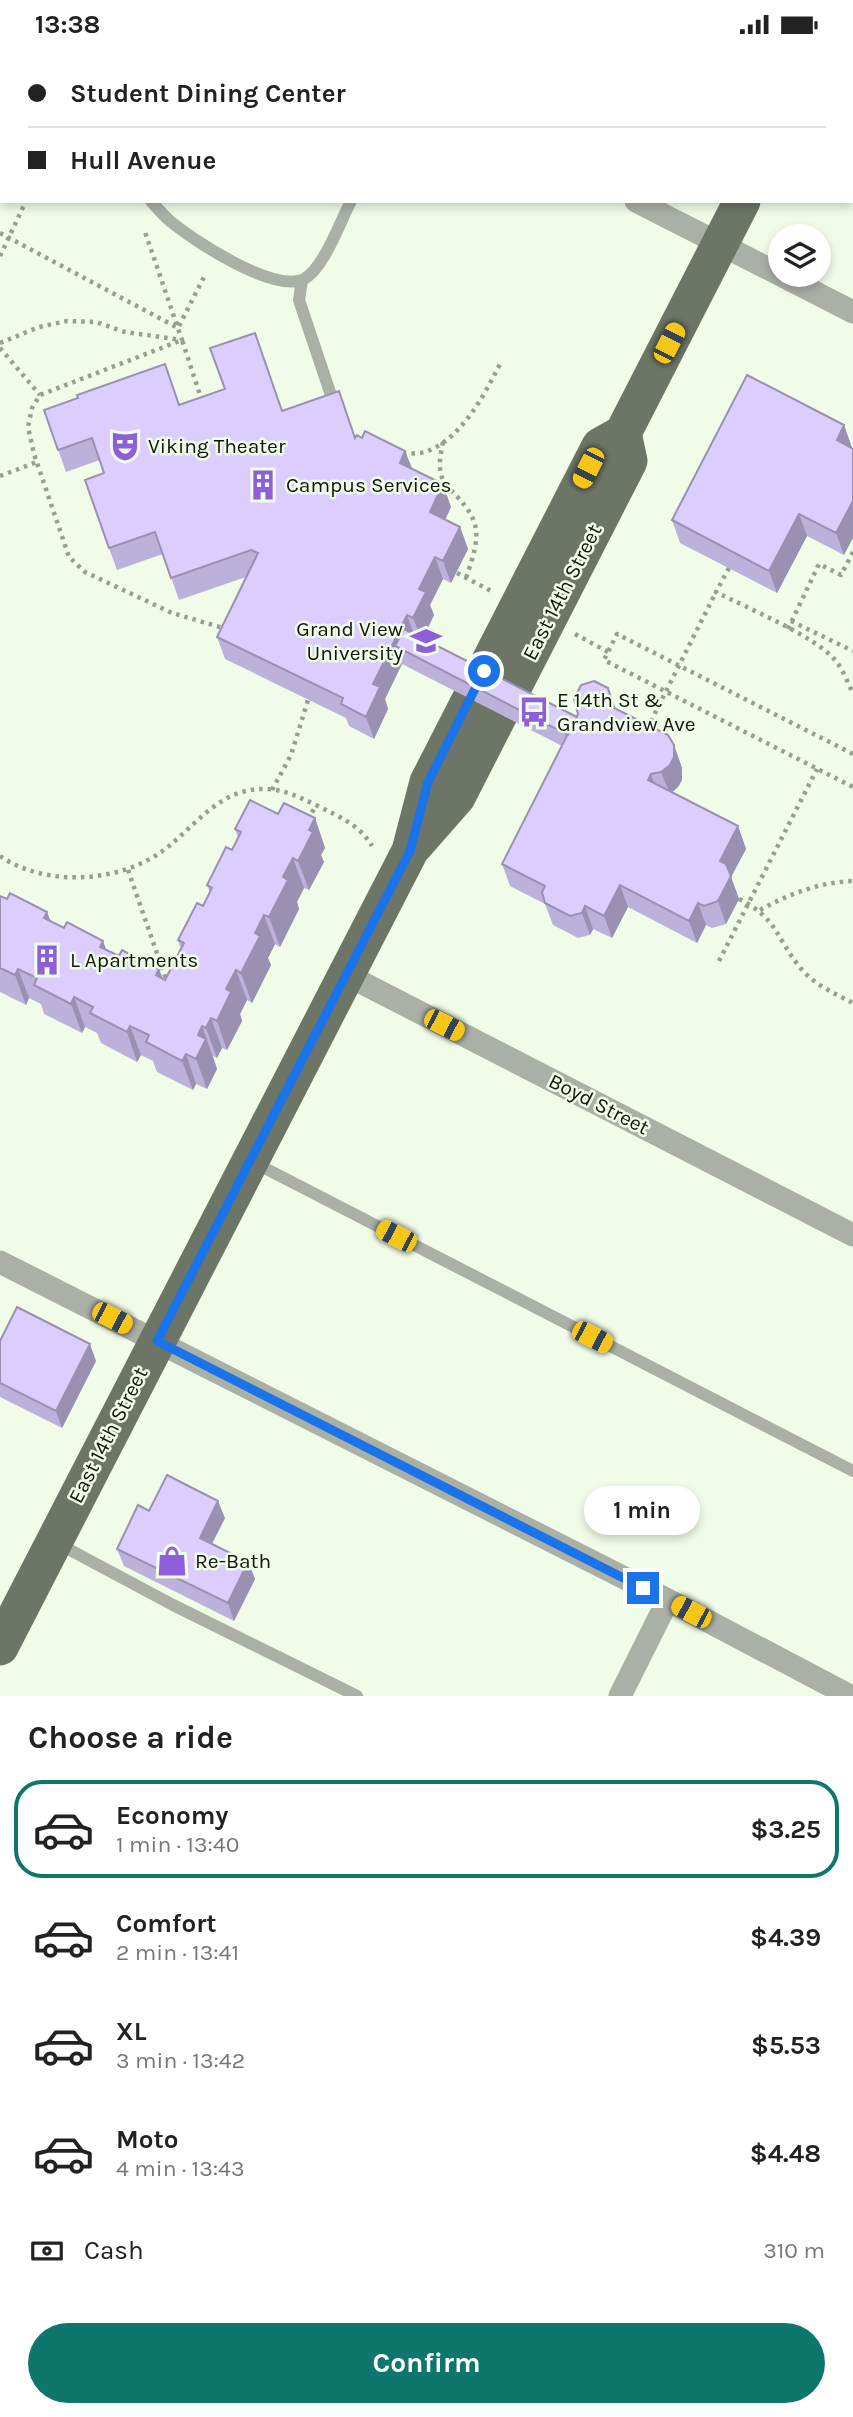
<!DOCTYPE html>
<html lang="en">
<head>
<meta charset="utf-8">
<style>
	:root { --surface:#fff; --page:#f2f2f2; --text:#222; --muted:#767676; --line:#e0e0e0; --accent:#0f766e }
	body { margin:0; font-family:Karla,sans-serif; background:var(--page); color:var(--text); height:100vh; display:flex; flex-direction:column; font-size:26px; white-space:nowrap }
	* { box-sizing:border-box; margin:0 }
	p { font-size:23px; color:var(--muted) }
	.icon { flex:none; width:38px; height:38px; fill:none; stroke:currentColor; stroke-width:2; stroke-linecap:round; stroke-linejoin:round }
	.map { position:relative; height:1647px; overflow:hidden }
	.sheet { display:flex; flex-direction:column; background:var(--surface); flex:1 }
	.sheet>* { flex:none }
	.guide { position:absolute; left:0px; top:0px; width:854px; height:154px; box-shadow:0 4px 10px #0003; display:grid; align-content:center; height:154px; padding:0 28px; background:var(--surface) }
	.buttons { position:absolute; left:768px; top:175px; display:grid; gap:14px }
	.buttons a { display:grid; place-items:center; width:63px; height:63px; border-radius:50%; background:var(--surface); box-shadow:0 4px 10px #0003; font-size:35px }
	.end { position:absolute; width:32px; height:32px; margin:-16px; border:9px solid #1a73e8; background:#fff; box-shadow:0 0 0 4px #fff }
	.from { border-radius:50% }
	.bubble { position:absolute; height:49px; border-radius:24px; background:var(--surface); box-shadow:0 4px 10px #0003; font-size:23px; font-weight:700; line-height:49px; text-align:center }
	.car { position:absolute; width:21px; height:42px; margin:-21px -10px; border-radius:9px; box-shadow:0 0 5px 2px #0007; background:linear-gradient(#f5c518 24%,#345 0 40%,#f5c518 0 76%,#345 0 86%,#f5c518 0) }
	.guide b { display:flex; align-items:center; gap:24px; height:66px; font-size:26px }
	.guide b+b { border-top:2px solid var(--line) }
	.guide i { width:18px; height:18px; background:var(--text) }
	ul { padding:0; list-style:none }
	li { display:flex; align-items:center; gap:21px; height:98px; margin:0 14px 10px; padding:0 14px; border:4px solid transparent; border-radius:28px }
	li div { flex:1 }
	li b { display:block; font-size:26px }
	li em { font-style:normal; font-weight:700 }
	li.on { border-color:var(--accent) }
	li>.icon { width:63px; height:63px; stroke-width:1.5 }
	h2 { padding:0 28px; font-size:32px; line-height:84px }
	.pay { display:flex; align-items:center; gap:18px; height:77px; padding:0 28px; font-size:26px }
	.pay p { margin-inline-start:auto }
	.button { display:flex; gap:14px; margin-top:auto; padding:14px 28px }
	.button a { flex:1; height:80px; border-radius:42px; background:var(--accent); color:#fff; font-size:28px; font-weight:700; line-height:80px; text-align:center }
	.status { display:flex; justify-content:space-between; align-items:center; height:49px; padding:0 35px; background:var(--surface); direction:ltr }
	.status svg { height:19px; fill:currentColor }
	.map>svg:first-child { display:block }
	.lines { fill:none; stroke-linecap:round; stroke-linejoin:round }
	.path { stroke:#969f90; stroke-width:4.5; stroke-dasharray:3.5 5; stroke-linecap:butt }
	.service { stroke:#abb0a7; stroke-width:12 }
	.minor { stroke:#abb0a7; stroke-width:23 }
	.primary { stroke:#6d7566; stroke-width:37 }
	.wall { fill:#bcb1db }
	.shaded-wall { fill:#9990b2 }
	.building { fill:#dbceff; stroke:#9990b2; stroke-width:2 }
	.route { stroke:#1a73e8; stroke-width:9 }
	.labels { text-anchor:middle; stroke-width:5; stroke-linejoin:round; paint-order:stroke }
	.poi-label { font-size:21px; fill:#11150e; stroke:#f0fce7; text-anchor:start }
	.street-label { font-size:21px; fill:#11150e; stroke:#f0fce7 }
</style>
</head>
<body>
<div class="status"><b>13:38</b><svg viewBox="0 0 49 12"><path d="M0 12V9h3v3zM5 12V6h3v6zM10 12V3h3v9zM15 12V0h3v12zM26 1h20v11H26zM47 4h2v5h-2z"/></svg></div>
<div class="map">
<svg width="853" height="1647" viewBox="0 0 853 1647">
	<rect width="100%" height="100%" fill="#f0fce7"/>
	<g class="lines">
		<path class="path" d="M54,2L56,0
			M0,62L2,60
			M0,82L2,83
			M0,184L178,279L206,224
			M0,207L26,152
			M0,294L39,278L67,272L96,273L125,283L182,291L144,180
			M0,299L40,346
			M202,352L182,291L40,346L32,359L28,378L34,405L69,508L85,523L172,564L227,580
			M443,393C440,408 437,421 445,435
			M403,405C409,404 418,405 425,403C461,391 485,345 501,313
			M0,427L37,413
			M445,435C481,471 483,480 466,529
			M729,519L716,543C747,559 815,587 835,611C843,620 848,634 853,645
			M457,524L493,543
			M791,572L853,602
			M788,580L819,515L841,526L853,503
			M575,585L608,603
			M647,680L716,543
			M853,705L617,585L604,611L853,738
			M272,741L291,706L308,651
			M308,771L316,756
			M0,807C45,838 117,834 161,803C187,785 210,752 242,743C272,735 291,744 318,757C339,768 359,775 372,797
			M128,821L168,936
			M739,850C777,869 775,887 799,917C812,935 834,944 853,954
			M760,861C789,845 820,833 853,832
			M719,912L817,720"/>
		<path class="service" d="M104,2V0
			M852,36H853
			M151,152C157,159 163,166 170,172C193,191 274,245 304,230C324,219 340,173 351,152
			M302,231L299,251L336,361
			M253,1113L853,1422
			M57,1494L173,1556L357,1647"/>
		<path class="minor" d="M346,0L349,2
			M636,152L853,263
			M345,925L853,1186
			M0,1213L668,1551L850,1647
			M620,1647L668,1551"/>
		<path class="primary" d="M819,2L820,0
			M414,797L457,748L629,412L623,384
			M0,1598L410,802L428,733L600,397L623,384L742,152"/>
	</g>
	<path class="wall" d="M44,361L282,362L355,389L412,420L451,458L445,471L460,478L468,500L451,534L443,530L430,556L434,566L423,589L577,668L608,639L616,660L674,696L682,719V731L678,738L672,743L738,777L746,800L731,828L739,850L726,875L712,879L706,876L697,894L628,858L612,889L593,880L590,886L578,889L553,876L545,855L510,837L502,815L562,697L402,615L385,650L388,660L374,690L349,677L346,669L225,610L217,588L246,528L179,551L163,505L117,521L109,499L104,424L100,411L66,423Z
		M844,376L852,399L844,506L807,487L777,544L680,494L672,471Z
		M278,765L315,769L325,799L321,806L324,813L309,841L304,839L297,853L299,860L280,898L275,895L268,909L271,916L252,954L247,951L240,965L242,972L227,1001L222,999L217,1009L213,1007L217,1020L207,1040L196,1035L193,1041L157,1023L153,1012L141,1006L137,1013L101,994L97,984L85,978L82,984L44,965L41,955L29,949L26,956L0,943V847L7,850L47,863L51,873L119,907L159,920L163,930L165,931L181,900L178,891L203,857L210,844L207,836L232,801L238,788L235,780Z
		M0,1292L96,1312L62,1379L0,1348Z
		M149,1462L225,1469L212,1495L248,1513L255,1530L234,1572L124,1517L117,1500Z"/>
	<path class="shaded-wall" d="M0,0H12L11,2H2V20L0,23Z
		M844,376L852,399L845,414L837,391Z
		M405,402L414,424L400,414Z
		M443,435L451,458L438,486L430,463Z
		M853,452V489L844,506L836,484Z
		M799,465L807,487L777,544L769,522Z
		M460,478L468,500L451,534L443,512Z
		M435,508L443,530L430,556L434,566L422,591L413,569L419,540Z
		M407,566L415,588L395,597L402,615L385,650L388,660L374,690L366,668L373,635Z
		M608,639L616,661L610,657Z
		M674,696L682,719V731L678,738L670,745L661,723Z
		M651,725L659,748L648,731Z
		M315,769L325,799L321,806L324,813L309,841L298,812L309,781Z
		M738,777L746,800L731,828L739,850L726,875L718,852L720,812Z
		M293,809L304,839L297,853L299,860L280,898L269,868L283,828Z
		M620,836L628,858L612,889L604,867Z
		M698,854L706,876L697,894L689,872Z
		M585,857L593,880L590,886L582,864Z
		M47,863L58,893L44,869Z
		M264,866L275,895L268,909L271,916L252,954L241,924L255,884Z
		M103,892L114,921L100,898Z
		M18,920L29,949L26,956L15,926Z
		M159,920L170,950L156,926Z
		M236,921L247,951L240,965L242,972L227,1001L217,972L226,940Z
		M74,948L85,978L82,984L71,955Z
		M211,969L222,999L217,1009L206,979Z
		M130,977L141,1006L137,1013L127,983Z
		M202,977L217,1020L207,1040L196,1010L198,986Z
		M186,1005L196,1035L193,1041L182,1012Z
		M90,1295L96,1312L62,1379L56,1362Z
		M218,1452L225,1469L206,1506L200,1489Z
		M248,1513L255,1530L234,1572L228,1554Z"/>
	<path class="building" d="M255,284L282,362L339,342L355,389L357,386L362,389L365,382L405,402L400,414L443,435L430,463L460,478L443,512L435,508L419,540L426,543L413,569L407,566L373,635L380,638L366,668L341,655L343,649L217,588L258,504L251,501L171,529L155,483L109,499L85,431L104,424L92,389L58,401L44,361L78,349L77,346L165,315L179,356L225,340L210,299Z
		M747,326L844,376L837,391L853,400V452L836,484L799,465L769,522L672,471Z
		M404,580L577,668L568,686L395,597Z
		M594,632L608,639L612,653L610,657L668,686L674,696V708L670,716L661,723L651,725L648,731L738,777L720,812L726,815L731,827L718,852L704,857L698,854L689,872L620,836L604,867L585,857L582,864L570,867L545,854L542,843L545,837L502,815L578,665L574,650L581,636Z
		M250,751L278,765L284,754L315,769L309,781L313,783L298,812L293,809L283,828L288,831L269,868L264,866L255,884L260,887L241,924L236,921L226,940L231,943L217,972L211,969L206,979L202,977L198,986L206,990L196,1010L186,1005L182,1012L146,993L149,986L130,977L127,983L90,964L93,958L74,948L71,955L34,936L37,929L18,920L15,926L0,919V847L7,850L10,844L47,863L44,869L64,879L67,873L103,892L100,898L119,907L122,901L159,920L156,926L165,931L184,894L178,891L197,854L203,857L212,839L207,836L226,798L232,801L241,783L235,780Z
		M17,1258L90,1295L56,1362L0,1334V1292Z
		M167,1426L218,1452L200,1489L248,1513L228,1554L117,1500L138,1456L149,1462Z"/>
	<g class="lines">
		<path class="route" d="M484,622L428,733L410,802L157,1292L643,1539"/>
	</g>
	<defs>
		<g id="theatre-bare" transform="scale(2.415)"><path d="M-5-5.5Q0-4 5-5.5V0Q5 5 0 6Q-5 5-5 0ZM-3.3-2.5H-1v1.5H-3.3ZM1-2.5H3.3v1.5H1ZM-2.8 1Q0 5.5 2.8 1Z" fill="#8d60da" stroke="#f0fce7" stroke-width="2.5" paint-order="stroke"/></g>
		<g id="building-bare" transform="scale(2.415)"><path d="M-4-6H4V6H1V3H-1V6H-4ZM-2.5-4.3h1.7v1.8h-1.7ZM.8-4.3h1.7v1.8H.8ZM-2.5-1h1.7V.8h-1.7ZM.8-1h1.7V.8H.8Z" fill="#8d60da" stroke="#f0fce7" stroke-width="2.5" paint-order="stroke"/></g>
		<g id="university-bare" transform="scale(2.415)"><path d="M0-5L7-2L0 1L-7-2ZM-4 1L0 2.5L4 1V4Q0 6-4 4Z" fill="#8d60da" stroke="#f0fce7" stroke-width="2.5" paint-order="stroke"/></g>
		<g id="bus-bare" transform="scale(2.415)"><path d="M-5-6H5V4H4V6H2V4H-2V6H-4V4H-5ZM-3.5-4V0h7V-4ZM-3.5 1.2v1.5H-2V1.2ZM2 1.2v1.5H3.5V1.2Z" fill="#8d60da" stroke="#f0fce7" stroke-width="2.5" paint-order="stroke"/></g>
		<g id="shop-bare" transform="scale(2.415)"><path d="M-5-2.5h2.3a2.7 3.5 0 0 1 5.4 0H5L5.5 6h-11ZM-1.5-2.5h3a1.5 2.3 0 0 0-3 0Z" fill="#8d60da" stroke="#f0fce7" stroke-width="2.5" paint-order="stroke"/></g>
	</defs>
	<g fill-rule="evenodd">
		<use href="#theatre-bare" x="125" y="397"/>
		<use href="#building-bare" x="263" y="436"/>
		<use href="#university-bare" x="426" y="592"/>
		<use href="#bus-bare" x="534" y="663"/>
		<use href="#building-bare" x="47" y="911"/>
		<use href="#shop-bare" x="172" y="1512"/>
	</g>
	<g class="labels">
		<g class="poi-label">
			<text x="148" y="404">Viking Theater</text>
			<text x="286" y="443">Campus Services</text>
			<text x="403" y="587" text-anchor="end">Grand View<tspan x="403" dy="24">University</tspan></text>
			<text x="557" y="658">E 14th St &amp;<tspan x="557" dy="24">Grandview Ave</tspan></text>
			<text x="70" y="918">L Apartments</text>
			<text x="195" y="1519">Re-Bath</text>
		</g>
		<g class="street-label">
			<text transform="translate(562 543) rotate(-63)" y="7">East 14th Street</text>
			<text transform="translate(599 1055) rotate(27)" y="7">Boyd Street</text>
			<text transform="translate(108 1386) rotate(-63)" y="7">East 14th Street</text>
		</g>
	</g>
</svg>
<div class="buttons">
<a><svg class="icon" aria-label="layers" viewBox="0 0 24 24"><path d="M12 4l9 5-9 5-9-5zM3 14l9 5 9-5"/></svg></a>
</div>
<i class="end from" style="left:484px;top:622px"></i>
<i class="end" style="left:643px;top:1539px"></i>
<div class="bubble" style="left:584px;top:1437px;width:116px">1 min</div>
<i class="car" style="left:669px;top:294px;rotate:27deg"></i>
<i class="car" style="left:588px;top:419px;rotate:207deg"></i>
<i class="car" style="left:444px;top:976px;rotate:117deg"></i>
<i class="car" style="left:396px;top:1187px;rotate:297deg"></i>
<i class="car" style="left:112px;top:1269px;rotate:117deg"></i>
<i class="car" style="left:592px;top:1288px;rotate:117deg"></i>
<i class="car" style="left:691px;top:1563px;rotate:298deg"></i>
<div class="guide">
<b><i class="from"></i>Student Dining Center</b>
<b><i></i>Hull Avenue</b>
</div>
</div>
<section class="sheet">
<h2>Choose a ride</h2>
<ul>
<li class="on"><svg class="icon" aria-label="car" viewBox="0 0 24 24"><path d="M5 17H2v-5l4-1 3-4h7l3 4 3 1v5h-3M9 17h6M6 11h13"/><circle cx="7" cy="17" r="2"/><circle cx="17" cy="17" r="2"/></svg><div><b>Economy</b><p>1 min · 13:40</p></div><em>$3.25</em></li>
<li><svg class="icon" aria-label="car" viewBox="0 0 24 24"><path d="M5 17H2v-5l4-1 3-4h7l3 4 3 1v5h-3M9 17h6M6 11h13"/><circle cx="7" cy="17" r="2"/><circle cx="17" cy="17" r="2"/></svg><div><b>Comfort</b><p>2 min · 13:41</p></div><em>$4.39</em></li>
<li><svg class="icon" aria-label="car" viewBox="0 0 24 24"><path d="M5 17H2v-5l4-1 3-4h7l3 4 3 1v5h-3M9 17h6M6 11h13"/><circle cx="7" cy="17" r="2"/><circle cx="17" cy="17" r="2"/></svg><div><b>XL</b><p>3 min · 13:42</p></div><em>$5.53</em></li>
<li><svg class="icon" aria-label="car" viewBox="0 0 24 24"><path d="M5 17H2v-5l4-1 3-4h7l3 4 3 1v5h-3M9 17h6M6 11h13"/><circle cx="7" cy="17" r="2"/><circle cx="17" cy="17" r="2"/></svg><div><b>Moto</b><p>4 min · 13:43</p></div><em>$4.48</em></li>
</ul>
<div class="pay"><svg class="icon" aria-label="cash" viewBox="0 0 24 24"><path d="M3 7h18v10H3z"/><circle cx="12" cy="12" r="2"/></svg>Cash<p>310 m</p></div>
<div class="button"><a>Confirm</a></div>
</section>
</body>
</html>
